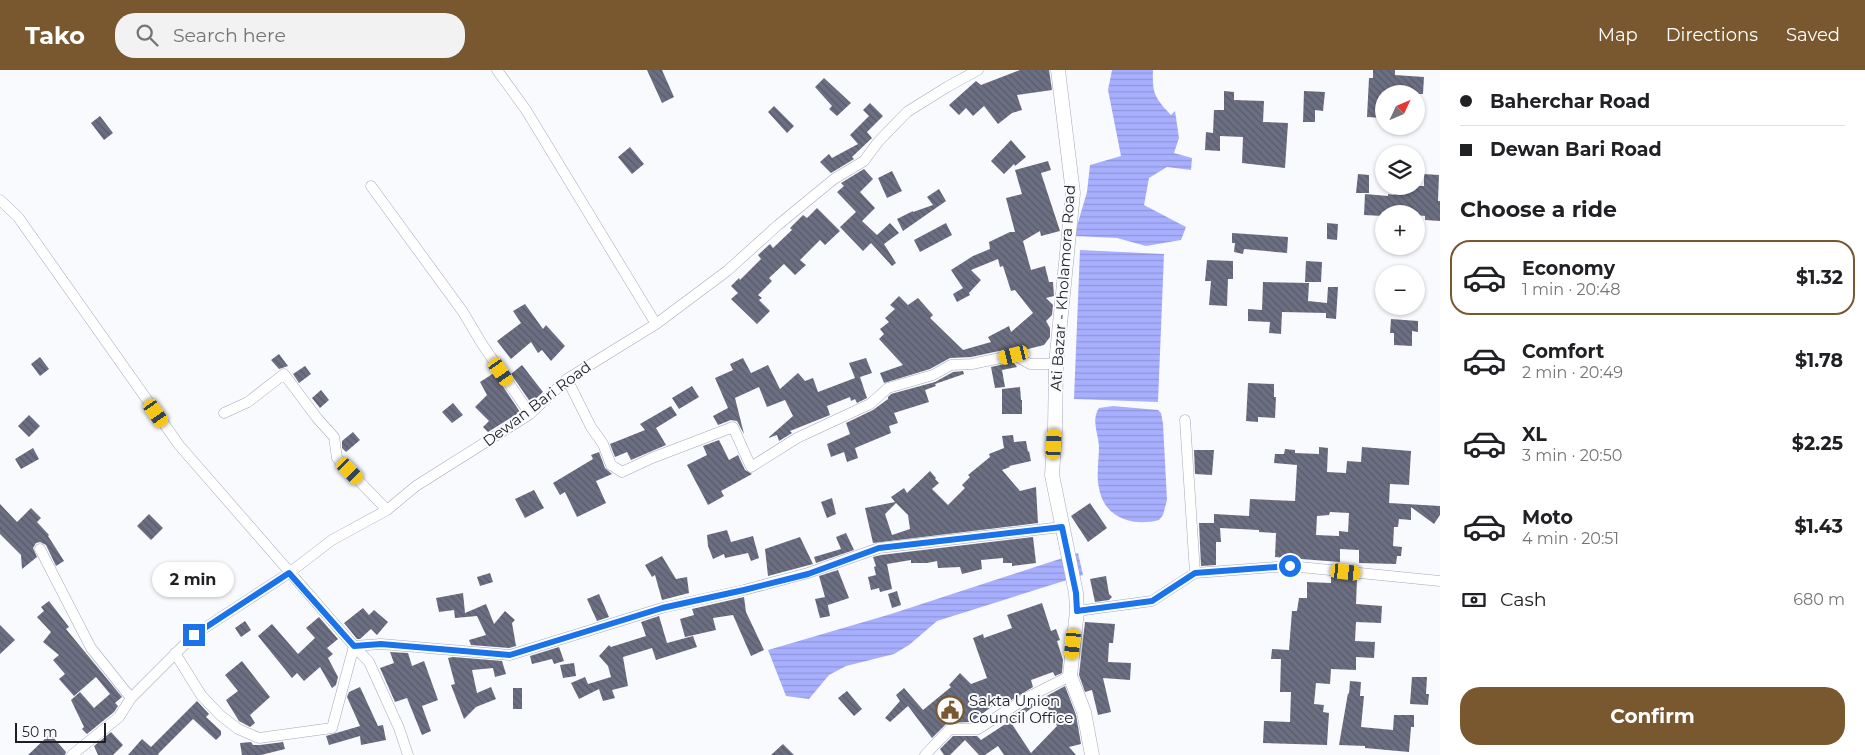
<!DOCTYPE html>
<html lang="en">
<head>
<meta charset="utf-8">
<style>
	:root { --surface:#fff; --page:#f2f2f2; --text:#202124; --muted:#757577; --line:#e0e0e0; --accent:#79572f }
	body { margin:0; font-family:Montserrat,sans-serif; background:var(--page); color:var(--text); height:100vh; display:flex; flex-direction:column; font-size:19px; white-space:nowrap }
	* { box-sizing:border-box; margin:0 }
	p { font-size:16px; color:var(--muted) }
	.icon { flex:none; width:28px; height:28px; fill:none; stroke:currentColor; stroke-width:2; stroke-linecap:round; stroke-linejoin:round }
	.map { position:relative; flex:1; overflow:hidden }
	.side { display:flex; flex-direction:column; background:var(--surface); width:425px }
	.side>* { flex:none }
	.guide { display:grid; align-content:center; height:110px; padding:0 20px; background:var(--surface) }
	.needle { width:32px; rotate:46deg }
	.tools { position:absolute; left:1375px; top:15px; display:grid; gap:10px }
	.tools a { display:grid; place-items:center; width:50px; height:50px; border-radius:50%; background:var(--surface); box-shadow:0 1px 4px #0004; font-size:25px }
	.scale { position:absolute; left:15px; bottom:12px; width:91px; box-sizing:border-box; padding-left:5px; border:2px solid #1e1f26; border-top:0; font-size:14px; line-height:18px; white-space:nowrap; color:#1e1f26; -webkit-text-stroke:4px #f9fafe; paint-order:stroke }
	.end { position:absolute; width:22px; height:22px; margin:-11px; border:6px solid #1a73e8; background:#fff; box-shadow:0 0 0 2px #fff }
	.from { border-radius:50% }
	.bubble { position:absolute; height:35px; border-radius:18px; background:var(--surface); box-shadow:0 1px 4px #0004; font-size:16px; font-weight:700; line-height:35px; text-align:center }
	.car { position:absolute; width:15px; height:30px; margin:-15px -8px; border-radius:6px; box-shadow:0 0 4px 1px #0007; background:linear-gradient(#f5c518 24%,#345 0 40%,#f5c518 0 76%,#345 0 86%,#f5c518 0) }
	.guide b { display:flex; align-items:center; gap:18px; height:48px; font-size:19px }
	.guide b+b { border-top:1px solid var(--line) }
	.guide i { width:12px; height:12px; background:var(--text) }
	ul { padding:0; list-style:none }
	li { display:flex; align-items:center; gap:15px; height:75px; margin:0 10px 8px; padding:0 10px; border:2px solid transparent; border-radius:20px }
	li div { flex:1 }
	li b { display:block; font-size:19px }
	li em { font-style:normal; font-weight:700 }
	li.active { border-color:var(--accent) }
	li>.icon { width:45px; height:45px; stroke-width:1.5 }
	h2 { padding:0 20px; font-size:22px; line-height:60px }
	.pay { display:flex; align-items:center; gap:12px; height:55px; padding:0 20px; font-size:19px }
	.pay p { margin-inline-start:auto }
	.cta { display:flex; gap:10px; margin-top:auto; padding:10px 20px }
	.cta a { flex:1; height:58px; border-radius:20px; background:var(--accent); color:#fff; font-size:20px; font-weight:700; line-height:58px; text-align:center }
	header { display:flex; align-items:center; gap:30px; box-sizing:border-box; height:70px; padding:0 25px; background:var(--accent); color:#fff }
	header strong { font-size:24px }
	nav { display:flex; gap:28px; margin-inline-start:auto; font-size:18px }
	.search { width:350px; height:45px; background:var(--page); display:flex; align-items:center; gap:12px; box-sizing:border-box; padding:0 18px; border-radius:20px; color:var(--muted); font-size:19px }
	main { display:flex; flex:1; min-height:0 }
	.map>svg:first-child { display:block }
	.water { fill:url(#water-rules) }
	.building { fill:url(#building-back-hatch); fill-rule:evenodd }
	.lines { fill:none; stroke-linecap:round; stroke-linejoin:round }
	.minor-casing { stroke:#a5a8bd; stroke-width:11 }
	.secondary-casing { stroke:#a5a8bd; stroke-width:15 }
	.minor { stroke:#fff; stroke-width:10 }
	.secondary { stroke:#fff; stroke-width:14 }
	.route { stroke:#1a73e8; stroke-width:6 }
	.labels { text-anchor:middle; stroke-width:4; stroke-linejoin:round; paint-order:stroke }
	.street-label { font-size:15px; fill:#1e1f26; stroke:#f9fafe }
	.poi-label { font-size:15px; fill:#1e1f26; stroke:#f9fafe; text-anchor:start }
</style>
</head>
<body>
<header>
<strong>Tako</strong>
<div class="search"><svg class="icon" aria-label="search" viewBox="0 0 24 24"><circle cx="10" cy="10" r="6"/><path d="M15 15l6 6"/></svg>Search here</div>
<nav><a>Map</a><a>Directions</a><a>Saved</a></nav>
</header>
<main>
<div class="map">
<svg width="1440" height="685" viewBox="0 0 1440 685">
	<defs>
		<pattern id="water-rules" width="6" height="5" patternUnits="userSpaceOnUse" patternTransform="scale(1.25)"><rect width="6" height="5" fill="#a8affe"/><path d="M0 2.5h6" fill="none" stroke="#9096da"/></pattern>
		<pattern id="building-back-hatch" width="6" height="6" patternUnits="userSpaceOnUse" patternTransform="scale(1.25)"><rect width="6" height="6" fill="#6c6f82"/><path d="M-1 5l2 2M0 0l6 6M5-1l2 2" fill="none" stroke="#585b6a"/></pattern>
	</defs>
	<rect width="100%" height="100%" fill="#f9fafe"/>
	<path class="water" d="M1112,0H1153C1152,24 1155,28 1171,45L1175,41L1179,68L1174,83L1192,88L1191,100L1167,97L1149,108L1144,135L1186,157L1181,170L1146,176L1117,168L1074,166L1087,122L1090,95L1121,86L1108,20Z
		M1080,180L1164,184L1158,332L1074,329Z
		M1113,336L1158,340L1161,343L1163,354L1167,430L1163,445L1159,450C1133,457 1104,448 1099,418C1096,405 1099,390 1099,376C1098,363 1091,350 1099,338Z
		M1078,483L1083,505L937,551L909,575L894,584L846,596L829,605L809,629L786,626L768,580L891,544Z"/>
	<path class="building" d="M647,0H662L674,27L662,33Z
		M1020,0H1049L1052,20L1017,25L1022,40L1012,43L998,54L984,36L973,46L966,38L959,45L949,35L976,11L981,15Z
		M1373,0H1395V5L1424,7L1423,24H1384V48L1367,47L1369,8H1373Z
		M824,8L851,33L837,46L829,39L832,36L815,17Z
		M1224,21L1234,22V30L1264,31L1263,52L1288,53L1285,98L1242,93L1243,67L1220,66V81L1205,80L1206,62L1213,63L1214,40H1224Z
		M1304,21L1325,22L1323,41L1315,40V52H1303Z
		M870,33L883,46L867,62L872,68L852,87L854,89L831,103L820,92L829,84L832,88L858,74L850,65L869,46L863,40Z
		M774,36L794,56L787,63L768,42Z
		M100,46L113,63L104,70L91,53Z
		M1011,70L1026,87L1015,96L1014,94L1004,104L991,91Z
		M630,77L644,94L632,104L618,87Z
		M1048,91L1051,100L1041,103L1060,161L1041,166L1040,161L1023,171L1031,200L1045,196L1049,212H1053L1054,226L1046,228L1053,235L1052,245L1046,251L1050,258V267L1044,275L1020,281L1013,278L971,287L950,288L930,299L884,313L880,303L903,295L879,269L884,264L880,259L889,252L885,248L895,239L890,235L899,226L908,235L918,228L933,245L930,248L963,280L991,272L988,267L1009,256L1011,262L1033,243L1015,220L1011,221L1003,196L1000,197L998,189L971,200L981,210L969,223L970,225L957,232L953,224L963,218L951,200L973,186L990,179L989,172L1010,162H1015L1006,128L1022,124L1015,100Z
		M864,99L873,109L860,122L875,138L862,151L877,165L890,153L899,163L884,174L896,193L892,196L871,173L863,181L840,157L856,142L837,122L844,116L841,113Z
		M892,101L902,121L887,128L878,108Z
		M1358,104L1369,105V123H1356Z
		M1424,104L1439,105L1438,131H1440V151L1425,150V146L1416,145V144H1384L1383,146L1364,145L1365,124L1388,126V124L1394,125L1395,116H1424Z
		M939,119L946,131L903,161L897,149L913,141V142L933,135L927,127Z
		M817,138L840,161L825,175L820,170L800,190L806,195L795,205L784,194L769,208L772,211L758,225L762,228L759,230L770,241L757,254L731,229L738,223L731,216L739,208L740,210L761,189L758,185L770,174L773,178L792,160L790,158L803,145L807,148Z
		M946,153L952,165L920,182L914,170Z
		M1327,153L1338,154L1337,170L1327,169Z
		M1232,163L1288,167L1287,183L1244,179L1243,184L1234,182L1235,173H1232Z
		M1207,190L1233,191V209H1228L1227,236L1209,235L1211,211H1205Z
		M1306,191L1322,192L1321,212H1305Z
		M1263,212L1309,213L1308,231L1327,233L1328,217H1338L1336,249L1326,248V243L1282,242L1281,264L1269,263L1270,252L1248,251V239L1262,240Z
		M525,234L543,259L546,255L565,276L551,291L542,280L538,283L531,272L511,289L497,271L521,253L513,241Z
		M1391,249L1418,251V262L1412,261V276L1394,275V263H1390Z
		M279,284L288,296L279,299L271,290Z
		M40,287L49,299L40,306L31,294Z
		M743,288L751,303L768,295L780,319L798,303L805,311L813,308L818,322L855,308L849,293L866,288L872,303L860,307L867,328L857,333L855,329L851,331L850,327L827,336L830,345L790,361L792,363L779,371L777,365L768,368L793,346L785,330L767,337L759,317L735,328L744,364L737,351L731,350L718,355L713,346L728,338L715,308L733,300L730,294Z
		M1013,292L1017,297L1002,300L1005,317L995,318L991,297Z
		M522,295L543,322L531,333L511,304Z
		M305,296L311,304L299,313L293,304Z
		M963,301L964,304L935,314L936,316L925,320L929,332L894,343L898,353L889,356L891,363L855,378L858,388L847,392L844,382L831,387L827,374L850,364L846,353L873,340L888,329V327L891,324L935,312L953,302Z
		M494,303L520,342L488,362L483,357L489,351L475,337L487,325L480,312Z
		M1248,313L1274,314V327H1276L1275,348L1258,347V352L1246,351Z
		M692,316L699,327L679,339L672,328Z
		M1020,317L1021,330H1022V344H1002V319Z
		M321,320L329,330L320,338L312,328Z
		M453,333L463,345L452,353L442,342Z
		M671,336L677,345L656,358L666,375L631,390L627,382L615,387L610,374L645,360L640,354Z
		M29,345L40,356L29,367L18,356Z
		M353,362L360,370L346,382L342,378V371Z
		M1013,365L1014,372L1026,371L1028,382L1029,381L1031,391L1009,396L1010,397L1002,400L1020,421L1036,417L1038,453L873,473L865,438L895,432L891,427L904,418L907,423L930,401L936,408L935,409L939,413L932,419L948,435L965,418L962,415L970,407L968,405L990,387L989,384L1004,378L1002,366ZM896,433L908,445L910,459L892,465L885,444Z
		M719,370L729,390L738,385L745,400L752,404L721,421L724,426L708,435L687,395L707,385L703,376Z
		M1319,377L1328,378L1327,402L1346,403L1347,391L1361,392L1362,377L1411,381L1409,415L1390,414L1389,433L1440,436V445L1434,454L1411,437V450L1399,449L1398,457H1394L1393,476L1402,477L1401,486H1397L1396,494L1359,493V480L1340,479V492L1275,487L1276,463L1259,462V460L1220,458L1221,472H1216V495L1201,496L1199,453H1214V444L1249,446L1250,429L1295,431L1297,395L1274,393L1275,384H1284L1285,379L1295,380V383L1319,384ZM1330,442L1349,443L1348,462L1339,461V466L1316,465L1317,446L1329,445Z
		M33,378L39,389L21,399L15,389Z
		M1194,380H1214L1212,405L1195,404Z
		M599,382L605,398L612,404L596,411L606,433L577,447L565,422L560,425L553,413L593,389L591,385Z
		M534,420L544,438L525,448L515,429Z
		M832,428L836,444L827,448L821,432Z
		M1090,433L1107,458L1088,472L1071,446Z
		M0,434L17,452L31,438L41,448L37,452L49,465L48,466L64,491L56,496L46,475L40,472L36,473L33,478L37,487L22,499L21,485L0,464Z
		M149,444L163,458L151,470L137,456Z
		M727,460L731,472L753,466L759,488L751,491L748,483L725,488L724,484L713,489L708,476L707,465Z
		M846,463L854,480L816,493L814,487L841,479L836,467Z
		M800,467L813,494L768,506L765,479Z
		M1033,467L1036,493L1012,496V493H1003V488L981,490L982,499L962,504L960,497L938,498L937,491L927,493H911V490L887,494L892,519L880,522L879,518L871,520L868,507L876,505L874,497L876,496L873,487L881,485Z
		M662,486L676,509L687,507L689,523L662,530L655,505L652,507L645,495Z
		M838,500L849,528L828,535L827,531L830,546L820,548L815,529L825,527L819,506Z
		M490,503L493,512L480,516L477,507Z
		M1106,506L1109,524L1112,527L1109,530L1095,532L1090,509Z
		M1331,507L1357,510L1356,534L1382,536L1381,553L1356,552L1355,571L1375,572L1374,588L1356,587V600L1331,599L1330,614L1316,613L1314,634L1324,635L1323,642L1329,643L1327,675L1263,673L1264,651L1290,652L1291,622H1280L1281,589H1271L1272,579L1289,580L1292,541H1297L1299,528H1307V512L1331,513Z
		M897,521L901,535L892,538L888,524Z
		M463,523L465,543L486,534L494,554L505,541L515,550L512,553L516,576L509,578L471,575L469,570L486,565L477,546L455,548L454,540L439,542L436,528Z
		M599,524L609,547L597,551L587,529Z
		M744,527L746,542L764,580L751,586L733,545L713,548L716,560L685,567L680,549L694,545L692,539Z
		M49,531L69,557L66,559L122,627L115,633L118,636L114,642L87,664L82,659L84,657L71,630L80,622L94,638L110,624L96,607L74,626L59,609L65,604L53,590L59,585L43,572L51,562L37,547L44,541L41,537Z
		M1042,533L1051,561L1056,559L1060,570L1057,571L1063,590L1062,603L1055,606L1053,602L1031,610L1033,617L1003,635L1002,629L971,652L947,653L932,668L908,636L890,652L885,648L900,631L896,625L904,618L923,640L951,617L949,615L960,603L971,614L987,608L973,568L983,564L984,568L1012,558L1007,545Z
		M331,537L344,553L363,538L369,545L374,540L388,552L377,565L371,559L360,569H357Z
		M659,546L667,573L693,566L697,577L656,590L652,578L623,587L628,616L612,620L615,628L603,631L599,619L579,629L571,613L585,607L588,614L611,607L608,596L599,586L609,575L611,577L646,566L641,552Z
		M319,547L338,569L327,578L333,584L328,588L338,607L336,615L332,618L320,597L304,611L297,603L292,608L258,566L272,554L298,584L315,568L306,558Z
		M245,551L251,560L241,567L235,558Z
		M1085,552L1115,554L1113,573H1109L1108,592L1131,593L1130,610L1103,608L1111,642L1098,645L1092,620L1085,622L1079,605Z
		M0,555L15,570L0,584Z
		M559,577L564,591L554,594L552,589L532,594L530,586Z
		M390,582L408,583L412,596L424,591L438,630L422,636L431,661L422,665L407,628L395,632L380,598L394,593Z
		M453,587L502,591L506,604L495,607L493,598L472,600L477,623L491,617L496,629L476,637L464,649L451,615L455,614L448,588Z
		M242,591L270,627L250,645L255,653L250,657L239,651L226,630L238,621L225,605Z
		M574,593L576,606L563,608L560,595Z
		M1412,607H1427L1426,624H1429L1428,635L1410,634Z
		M1350,611L1361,612L1360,626H1364L1361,657L1393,660L1394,645H1414V657H1411L1409,682L1365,678V676L1339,675L1348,623L1349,624Z
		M1065,616L1076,645L1081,674L1069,677L1076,685H1004L998,676L985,685H979L965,670L950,685H944L940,679L953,666H977L981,670L1010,651L1031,683L1057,656L1043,628Z
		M360,617L378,656L383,655L386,670L361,675L360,666L329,675L326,666L360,656L347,627L349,622Z
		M513,618H522V639H513Z
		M847,621L862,639L854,646L838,628Z
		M1038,630L1039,632L1015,651L1011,646Z
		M197,631L209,644L206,647L221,661V665L216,670L193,649L158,684L159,685H128L142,669L151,677Z
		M111,662L123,675L113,685H98L94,676Z
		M50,664L66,682L65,685H28Z
		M251,672L253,675H260L283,672L285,679L261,685H242L240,673Z
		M783,674L794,685H771Z"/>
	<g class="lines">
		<g class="minor-casing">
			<path id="minor" d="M497,0L526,40L656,254
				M371,116L463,242L482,274L530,344
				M0,130L18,147L179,375L354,576L381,574L510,585L662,538L744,520L808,503L879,478L1062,457
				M567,309L591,357L603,374L611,395L622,402L652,388L733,357L751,397L797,368L870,334L888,318L933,305L951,295L972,294L1014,285L1030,294H1056
				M224,343L248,332L284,304L317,348L334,367L337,388L387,440
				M1185,350L1195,503
				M40,479L91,578L131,628
				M1077,541L1152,531L1195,503L1290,496L1440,511
				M354,576L369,592L399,658L408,685
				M175,583L201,625L220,645L238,659L259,668L332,658L354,576
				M72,685L119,647L131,628L194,565L289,503L332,470L387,440L416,416L530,344L567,309L656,254L727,201L778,155L834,109L864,91L878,72L907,42L947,17L978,0
				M925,685L950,659H978L1028,627L1070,606"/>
		</g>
		<g class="secondary-casing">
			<path id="secondary" d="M1058,0L1073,123L1056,294L1055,359L1052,405L1076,523L1077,541L1070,606L1084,642L1092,685"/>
		</g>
		<use href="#minor" class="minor"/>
		<use href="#secondary" class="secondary"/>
	</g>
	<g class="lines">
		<path class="route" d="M194,565L289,503L354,576L381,574L510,585L662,538L744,520L808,504L879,478L897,476L1062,457L1076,523L1077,541L1152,531L1195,503L1290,496"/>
	</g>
	<defs>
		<g id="civic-ring" transform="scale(1.4375)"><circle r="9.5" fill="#f9fafe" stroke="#79572f" stroke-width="1.5"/><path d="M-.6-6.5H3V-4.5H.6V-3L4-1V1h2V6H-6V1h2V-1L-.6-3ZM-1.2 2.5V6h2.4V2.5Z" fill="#79572f"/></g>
	</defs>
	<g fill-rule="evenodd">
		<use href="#civic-ring" x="950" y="640"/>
	</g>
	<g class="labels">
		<g class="street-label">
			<text transform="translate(1063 218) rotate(-86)" y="5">Ati Bazar - Kholamora Road</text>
			<text transform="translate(537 334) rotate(-37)" y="5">Dewan Bari Road</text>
		</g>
		<g class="poi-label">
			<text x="969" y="636">Sakta Union<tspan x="969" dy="17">Council Office</tspan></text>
		</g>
	</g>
</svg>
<div class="tools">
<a><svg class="needle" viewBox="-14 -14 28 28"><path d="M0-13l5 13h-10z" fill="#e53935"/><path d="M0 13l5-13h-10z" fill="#757577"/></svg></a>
<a><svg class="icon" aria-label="layers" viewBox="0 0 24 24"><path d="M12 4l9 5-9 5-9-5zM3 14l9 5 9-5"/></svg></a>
<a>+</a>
<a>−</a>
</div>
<div class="scale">50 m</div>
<i class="end from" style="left:1290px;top:496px"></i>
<i class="end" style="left:194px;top:565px"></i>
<div class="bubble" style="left:152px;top:492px;width:82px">2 min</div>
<i class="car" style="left:1014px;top:285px;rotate:256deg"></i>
<i class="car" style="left:501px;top:302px;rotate:145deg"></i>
<i class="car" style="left:156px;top:343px;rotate:145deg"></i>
<i class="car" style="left:1054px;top:374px;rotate:3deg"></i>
<i class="car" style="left:350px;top:401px;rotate:136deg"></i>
<i class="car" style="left:1346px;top:502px;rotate:96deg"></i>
<i class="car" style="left:1073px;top:574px;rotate:186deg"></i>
</div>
<section class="side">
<div class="guide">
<b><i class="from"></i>Baherchar Road</b>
<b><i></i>Dewan Bari Road</b>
</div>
<h2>Choose a ride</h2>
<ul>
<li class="active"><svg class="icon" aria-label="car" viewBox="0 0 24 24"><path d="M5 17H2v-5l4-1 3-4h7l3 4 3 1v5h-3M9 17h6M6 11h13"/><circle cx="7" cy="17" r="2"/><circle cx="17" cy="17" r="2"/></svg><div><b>Economy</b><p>1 min · 20:48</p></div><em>$1.32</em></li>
<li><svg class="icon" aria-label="car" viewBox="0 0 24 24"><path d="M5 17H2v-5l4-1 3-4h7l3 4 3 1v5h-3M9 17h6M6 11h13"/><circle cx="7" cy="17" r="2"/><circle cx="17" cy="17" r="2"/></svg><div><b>Comfort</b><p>2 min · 20:49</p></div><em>$1.78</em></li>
<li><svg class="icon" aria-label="car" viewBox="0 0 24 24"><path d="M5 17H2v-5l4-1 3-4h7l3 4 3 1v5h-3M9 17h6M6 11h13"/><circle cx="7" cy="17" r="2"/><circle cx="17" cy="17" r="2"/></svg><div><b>XL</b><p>3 min · 20:50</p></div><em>$2.25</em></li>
<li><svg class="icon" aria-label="car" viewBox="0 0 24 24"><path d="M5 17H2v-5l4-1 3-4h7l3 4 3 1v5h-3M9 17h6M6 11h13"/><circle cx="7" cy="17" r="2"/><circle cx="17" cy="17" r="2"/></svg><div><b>Moto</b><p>4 min · 20:51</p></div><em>$1.43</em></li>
</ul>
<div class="pay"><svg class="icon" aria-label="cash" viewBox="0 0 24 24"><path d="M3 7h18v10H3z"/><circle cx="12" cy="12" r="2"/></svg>Cash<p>680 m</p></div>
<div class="cta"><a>Confirm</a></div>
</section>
</main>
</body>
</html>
